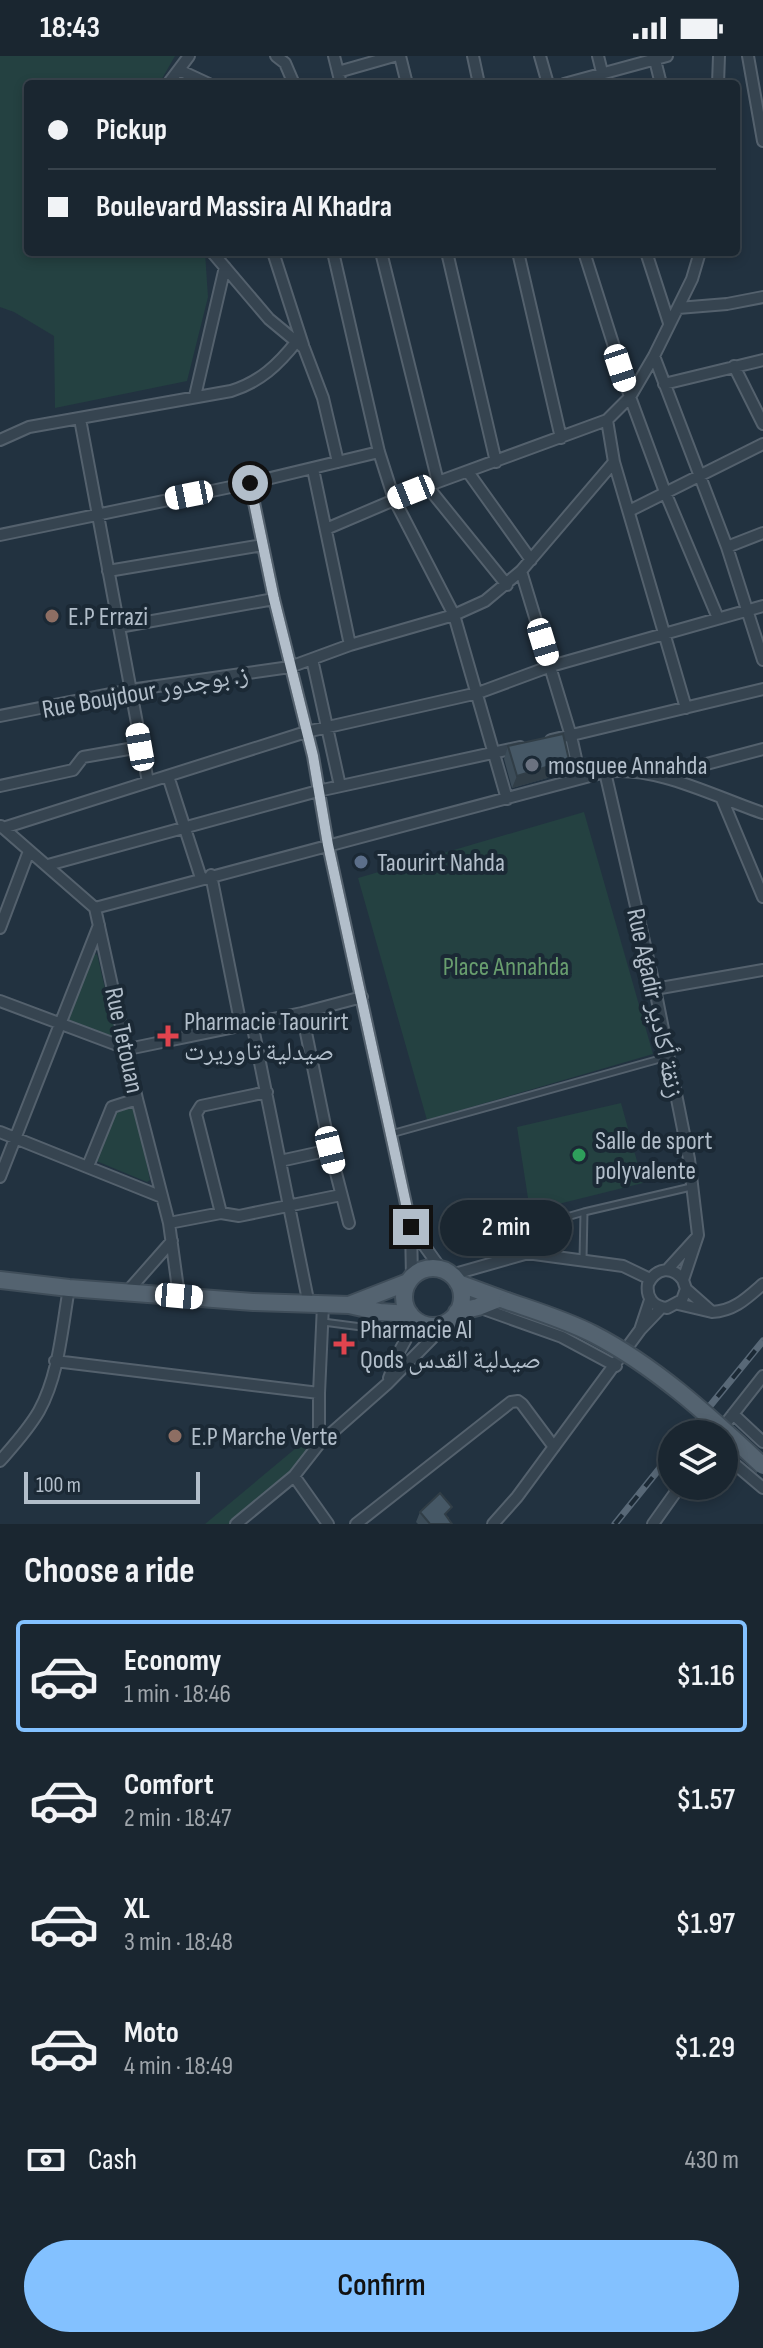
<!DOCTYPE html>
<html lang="en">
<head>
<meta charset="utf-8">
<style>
	:root { --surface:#1a2630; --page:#27323c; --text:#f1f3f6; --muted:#9fa5ab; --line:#38434c; --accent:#83c1ff }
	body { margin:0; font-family:"Sofia Sans Condensed","Noto Naskh Arabic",sans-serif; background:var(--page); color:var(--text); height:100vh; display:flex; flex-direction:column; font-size:30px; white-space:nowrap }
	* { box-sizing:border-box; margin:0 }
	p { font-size:26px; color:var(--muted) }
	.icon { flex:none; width:44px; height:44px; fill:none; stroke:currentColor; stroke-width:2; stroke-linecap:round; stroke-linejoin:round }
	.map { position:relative; height:1468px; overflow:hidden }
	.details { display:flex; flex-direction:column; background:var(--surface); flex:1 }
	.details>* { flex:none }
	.hud { position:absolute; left:24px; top:24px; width:716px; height:176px; border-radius:8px; box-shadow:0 4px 12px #0003,0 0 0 2px var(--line); display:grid; align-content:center; height:176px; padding:0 24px; background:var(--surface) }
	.fabs { position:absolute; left:658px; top:1364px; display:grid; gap:16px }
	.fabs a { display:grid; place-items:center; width:80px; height:80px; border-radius:50%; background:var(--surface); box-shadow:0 4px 12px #0003,0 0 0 2px var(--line); font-size:40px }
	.scale { position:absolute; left:24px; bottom:20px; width:176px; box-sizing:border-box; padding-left:8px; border:4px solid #b2beca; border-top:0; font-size:22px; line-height:28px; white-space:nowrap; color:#b2beca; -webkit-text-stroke:6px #1b2935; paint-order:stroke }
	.end { position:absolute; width:36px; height:36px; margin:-18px; border:10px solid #b2beca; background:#111; box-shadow:0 0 0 4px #111 }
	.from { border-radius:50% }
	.bubble { position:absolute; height:56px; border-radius:28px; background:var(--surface); box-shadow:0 4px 12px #0003,0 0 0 2px var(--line); font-size:26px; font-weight:600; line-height:56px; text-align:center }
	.car { position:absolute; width:24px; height:48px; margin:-24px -12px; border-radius:10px; box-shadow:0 0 6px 2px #0007; background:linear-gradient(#fff 24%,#345 0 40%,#fff 0 76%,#345 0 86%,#fff 0) }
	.hud b { display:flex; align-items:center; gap:28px; height:76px; font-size:30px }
	.hud b+b { border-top:2px solid var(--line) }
	.hud i { width:20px; height:20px; background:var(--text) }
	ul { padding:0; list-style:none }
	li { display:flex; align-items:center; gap:24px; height:112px; margin:0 16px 12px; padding:0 8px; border:4px solid transparent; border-radius:8px }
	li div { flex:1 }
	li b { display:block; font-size:30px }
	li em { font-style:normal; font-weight:600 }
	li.on { border-color:var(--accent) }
	li>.icon { width:72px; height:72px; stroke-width:1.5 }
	h2 { padding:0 24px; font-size:36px; line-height:96px }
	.pay { display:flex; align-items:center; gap:20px; height:88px; padding:0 24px; font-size:30px }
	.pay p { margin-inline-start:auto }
	.action { display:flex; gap:16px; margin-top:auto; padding:16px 24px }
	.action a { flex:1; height:92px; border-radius:48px; background:var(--accent); color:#111; font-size:32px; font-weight:600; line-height:92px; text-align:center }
	.status { display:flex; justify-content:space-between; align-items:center; height:56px; padding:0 40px; background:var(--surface); direction:ltr }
	.status svg { height:22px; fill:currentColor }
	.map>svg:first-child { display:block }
	.green { fill:#244141 }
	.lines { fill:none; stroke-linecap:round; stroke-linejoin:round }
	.lane-casing { stroke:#54616d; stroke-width:9 }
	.street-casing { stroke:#54616d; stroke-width:14 }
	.primary-casing { stroke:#3f4d59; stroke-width:20 }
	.lane { stroke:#364450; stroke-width:5 }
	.street { stroke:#364450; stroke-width:10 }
	.primary { stroke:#546370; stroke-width:16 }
	.rail-casing { stroke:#586877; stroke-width:7 }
	.rail { stroke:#1b2935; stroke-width:4; stroke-dasharray:12; stroke-linecap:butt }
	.primary-bridge-casing { stroke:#3f4d59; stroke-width:20; stroke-linecap:butt }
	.primary-bridge { stroke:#546370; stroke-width:16 }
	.wall { fill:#3c4c58 }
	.shaded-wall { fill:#313e47 }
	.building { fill:#465866; stroke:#313e47; stroke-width:2 }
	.route { stroke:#b2beca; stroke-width:10 }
	.education-dot { fill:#8d6e63; stroke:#1b2935; stroke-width:3 }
	.worship-dot { fill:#6b7280; stroke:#1b2935; stroke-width:3 }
	.service-dot { fill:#5c6f8a; stroke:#1b2935; stroke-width:3 }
	.health-dot { fill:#e0444e; stroke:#1b2935; stroke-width:3 }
	.leisure-dot { fill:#2e9e5b; stroke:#1b2935; stroke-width:3 }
	.labels { text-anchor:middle; stroke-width:8; stroke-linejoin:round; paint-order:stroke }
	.poi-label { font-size:26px; fill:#b2beca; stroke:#1b2935; text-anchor:start }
	.street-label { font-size:26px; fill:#b2beca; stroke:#1b2935 }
	.park-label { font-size:26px; fill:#689d6e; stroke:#1b2935 }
</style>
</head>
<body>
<div class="status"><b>18:43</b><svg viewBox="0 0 49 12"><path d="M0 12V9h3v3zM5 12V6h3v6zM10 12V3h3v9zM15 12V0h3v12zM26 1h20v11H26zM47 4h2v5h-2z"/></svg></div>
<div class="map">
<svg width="763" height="1468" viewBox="0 0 763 1468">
	<rect width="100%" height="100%" fill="#223240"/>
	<path class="green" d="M0,0H175L159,28H28V196H205L208,241L187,325L55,352L54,280L14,256L0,251Z
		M584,756L653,998L427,1064L358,822Z
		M97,898L116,980L114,981L67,963L91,900Z
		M621,1047L643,1127L530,1155L517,1071Z
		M135,1050L150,1124L147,1126L94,1104L113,1053Z
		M326,1367L324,1389L319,1397L232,1468H205Z"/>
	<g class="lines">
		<g class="lane-casing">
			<path id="lane" d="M391,1078L667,1001
				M494,1182L584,1156L691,1131
				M583,1203L584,1156
				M323,1266L408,1277"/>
		</g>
		<g class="street-casing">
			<path id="street" d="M276,0L285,7L294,28
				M334,0L341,28
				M400,0L407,28
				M473,0L479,28
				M540,0L548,28
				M598,0L605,28
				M654,0L661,28
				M748,0L763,85
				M179,14L209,28
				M338,16L394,0
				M168,28L189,0
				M564,28L667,0
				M718,28L719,0
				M212,196L269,263L304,292L323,342L338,406
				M273,196L303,289
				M333,196L379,396L394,443L454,559L507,743
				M381,196L438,426
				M447,196L496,406
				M518,196L561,382
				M584,196L630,341L665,436L718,562
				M646,196L669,267
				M678,252L727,248L763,241
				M654,300L727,491L763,604
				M734,310L763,368
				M664,328L763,304
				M195,340L225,211
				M80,363L148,726
				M607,364L614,406L686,652
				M0,384L29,371L231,335C260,326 278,309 297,285
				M313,413L350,589
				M468,416L531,504
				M250,427L274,543L313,700L328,789L411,1171L412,1221
				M427,430L507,529
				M629,455L763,388
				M326,473L427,430L607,364L630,341L654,300L692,223L700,196
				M0,479L250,427L379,396
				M727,491L763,477
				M108,515L263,489
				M521,515L571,680L580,721
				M119,571L274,543
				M312,603L340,730
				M0,660L130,634L290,611L350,589L454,559L485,545L521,515L614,406
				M551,684L763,633
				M605,716L655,933L689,1103L698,1179L683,1224L686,1233L682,1244L667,1252C653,1251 646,1241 648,1228C656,1212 672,1209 683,1224
				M168,720L201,822
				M661,720L763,693
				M0,730L73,714L83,701L140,691
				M722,743L763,841
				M1,770L95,852L137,1043L169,1167L179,1240
				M3,772L306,676L478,637L551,610L763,550
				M48,809L318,735L520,691
				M211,819L241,970
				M95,852L605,716C656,709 715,741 763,757
				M0,872L29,795
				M655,933L763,914
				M0,945L128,993L302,957L362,941
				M302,957L330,1094L349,1167
				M252,967L309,1249
				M0,1076L162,1141
				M280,1105L330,1094
				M88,1110L112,1051L137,1043
				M0,1121L99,869
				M221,1157L196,1058L201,1050L267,1036
				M169,1167L221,1157L239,1160L341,1139
				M411,1171L441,1213
				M667,1214L697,1181
				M451,1219L525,1198H534L623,1210L650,1223
				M127,1236L172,1185
				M650,1244L640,1274L661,1252
				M678,1248L712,1256L686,1233
				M478,1251L562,1281L616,1310
				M712,1256C734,1255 747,1242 763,1228
				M55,1305L319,1337
				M389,1322L399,1296L416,1265
				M733,1358L763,1386
				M719,1376L763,1320
				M319,1388V1337L323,1249
				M724,1399L763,1432
				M0,1405C14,1389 28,1374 39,1355C59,1319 62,1272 69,1232
				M294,1420L328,1468
				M236,1468L294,1420L319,1388L387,1328L451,1263
				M356,1468L511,1346L518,1345L522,1348L554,1391
				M493,1468L517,1441L640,1274
				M653,1468L680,1430"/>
		</g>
		<g class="primary-casing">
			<path id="primary" d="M404 1241a29 29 0 1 1 58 0a29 29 0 1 1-58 0Z
				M0,1224L69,1232L253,1246L349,1249L380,1256L410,1258
				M458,1227L507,1245
				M349,1249L408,1226
				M457,1256L478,1251L498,1243"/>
		</g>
		<use href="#lane" class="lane"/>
		<use href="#street" class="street"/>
		<use href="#primary" class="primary"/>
		<g class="rail-casing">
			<path id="rail" d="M687,1378L763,1285
				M615,1468L672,1397"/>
		</g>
		<use href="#rail" class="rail"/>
		<g class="primary-bridge-casing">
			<path id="primary-bridge" d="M507,1245C536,1255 566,1264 593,1278C657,1311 710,1361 763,1410"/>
		</g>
		<use href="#primary-bridge" class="primary-bridge"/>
	</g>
	<path class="wall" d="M508,690L565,717L512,732L504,703Z
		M420,1456L449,1461L448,1462L452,1468H418L416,1466Z"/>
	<path class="shaded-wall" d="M569,704L565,717L512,732L517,720Z"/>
	<path class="building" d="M563,678L569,704L517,720L508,690Z
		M440,1437L452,1451L445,1458L452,1468H430L420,1456Z"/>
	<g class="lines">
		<path class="route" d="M250,427L274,543L313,700L328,789L411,1171"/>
	</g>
	<g class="education-dot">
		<circle cx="52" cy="560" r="8"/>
		<circle cx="175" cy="1380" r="8"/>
	</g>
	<circle class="worship-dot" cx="532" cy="709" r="8"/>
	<circle class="service-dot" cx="361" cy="806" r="8"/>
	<g class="health-dot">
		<path d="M164 968h8v8h8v8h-8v8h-8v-8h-8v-8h8z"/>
		<path d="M340 1276h8v8h8v8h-8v8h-8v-8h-8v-8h8z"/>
	</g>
	<circle class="leisure-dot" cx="579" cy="1099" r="8"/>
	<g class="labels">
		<g class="poi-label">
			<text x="68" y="569">E.P Errazi</text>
			<text x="548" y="718">mosquee Annahda</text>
			<text x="377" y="815">Taourirt Nahda</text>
			<text x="184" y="974">Pharmacie Taourirt<tspan x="184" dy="30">صيدلية تاوريرت</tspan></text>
			<text x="595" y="1093">Salle de sport<tspan x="595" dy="30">polyvalente</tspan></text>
			<text x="360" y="1282">Pharmacie Al<tspan x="360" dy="30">Qods صيدلية القدس</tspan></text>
			<text x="191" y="1389">E.P Marche Verte</text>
		</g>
		<g class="street-label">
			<text transform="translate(145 635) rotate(-10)" y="9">Rue Boujdour ز. بوجدور</text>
			<text transform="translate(656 947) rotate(78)" y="9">Rue Agadir زنقة أكادير</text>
			<text transform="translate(125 984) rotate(78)" y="9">Rue Tetouan</text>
		</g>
		<g class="park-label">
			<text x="506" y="919">Place Annahda</text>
		</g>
	</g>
</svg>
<div class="fabs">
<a><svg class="icon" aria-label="layers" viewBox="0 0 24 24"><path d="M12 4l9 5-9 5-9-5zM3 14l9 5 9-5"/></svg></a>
</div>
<div class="scale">100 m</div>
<i class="end from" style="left:250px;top:427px"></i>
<i class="end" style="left:411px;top:1171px"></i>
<div class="bubble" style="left:440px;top:1144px;width:132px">2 min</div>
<i class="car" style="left:620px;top:312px;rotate:162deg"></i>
<i class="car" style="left:411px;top:436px;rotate:248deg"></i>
<i class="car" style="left:189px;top:439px;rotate:259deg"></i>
<i class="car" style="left:543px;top:586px;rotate:163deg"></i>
<i class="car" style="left:140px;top:691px;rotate:350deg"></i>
<i class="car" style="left:330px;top:1094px;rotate:166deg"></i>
<i class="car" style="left:179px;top:1240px;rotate:95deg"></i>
<div class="hud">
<b><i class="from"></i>Pickup</b>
<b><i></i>Boulevard Massira Al Khadra</b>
</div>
</div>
<section class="details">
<h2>Choose a ride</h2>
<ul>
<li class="on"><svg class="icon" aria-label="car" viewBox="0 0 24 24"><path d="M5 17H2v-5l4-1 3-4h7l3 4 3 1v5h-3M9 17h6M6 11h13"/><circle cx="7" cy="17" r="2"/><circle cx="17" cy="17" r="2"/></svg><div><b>Economy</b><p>1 min · 18:46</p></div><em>$1.16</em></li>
<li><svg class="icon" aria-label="car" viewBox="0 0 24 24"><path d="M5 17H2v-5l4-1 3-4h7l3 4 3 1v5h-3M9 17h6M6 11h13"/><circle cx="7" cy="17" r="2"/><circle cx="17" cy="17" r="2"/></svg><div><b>Comfort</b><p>2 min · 18:47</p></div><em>$1.57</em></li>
<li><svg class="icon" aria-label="car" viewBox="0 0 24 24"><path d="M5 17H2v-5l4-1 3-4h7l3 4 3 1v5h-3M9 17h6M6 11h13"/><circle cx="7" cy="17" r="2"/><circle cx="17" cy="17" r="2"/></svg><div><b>XL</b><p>3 min · 18:48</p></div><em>$1.97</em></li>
<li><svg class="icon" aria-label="car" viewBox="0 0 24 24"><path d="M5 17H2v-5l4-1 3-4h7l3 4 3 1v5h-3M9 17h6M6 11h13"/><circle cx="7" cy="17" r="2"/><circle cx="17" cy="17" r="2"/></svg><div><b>Moto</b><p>4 min · 18:49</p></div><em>$1.29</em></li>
</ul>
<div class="pay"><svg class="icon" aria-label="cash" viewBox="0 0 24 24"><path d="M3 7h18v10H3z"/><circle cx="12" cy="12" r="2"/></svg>Cash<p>430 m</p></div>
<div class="action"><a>Confirm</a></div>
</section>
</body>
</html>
